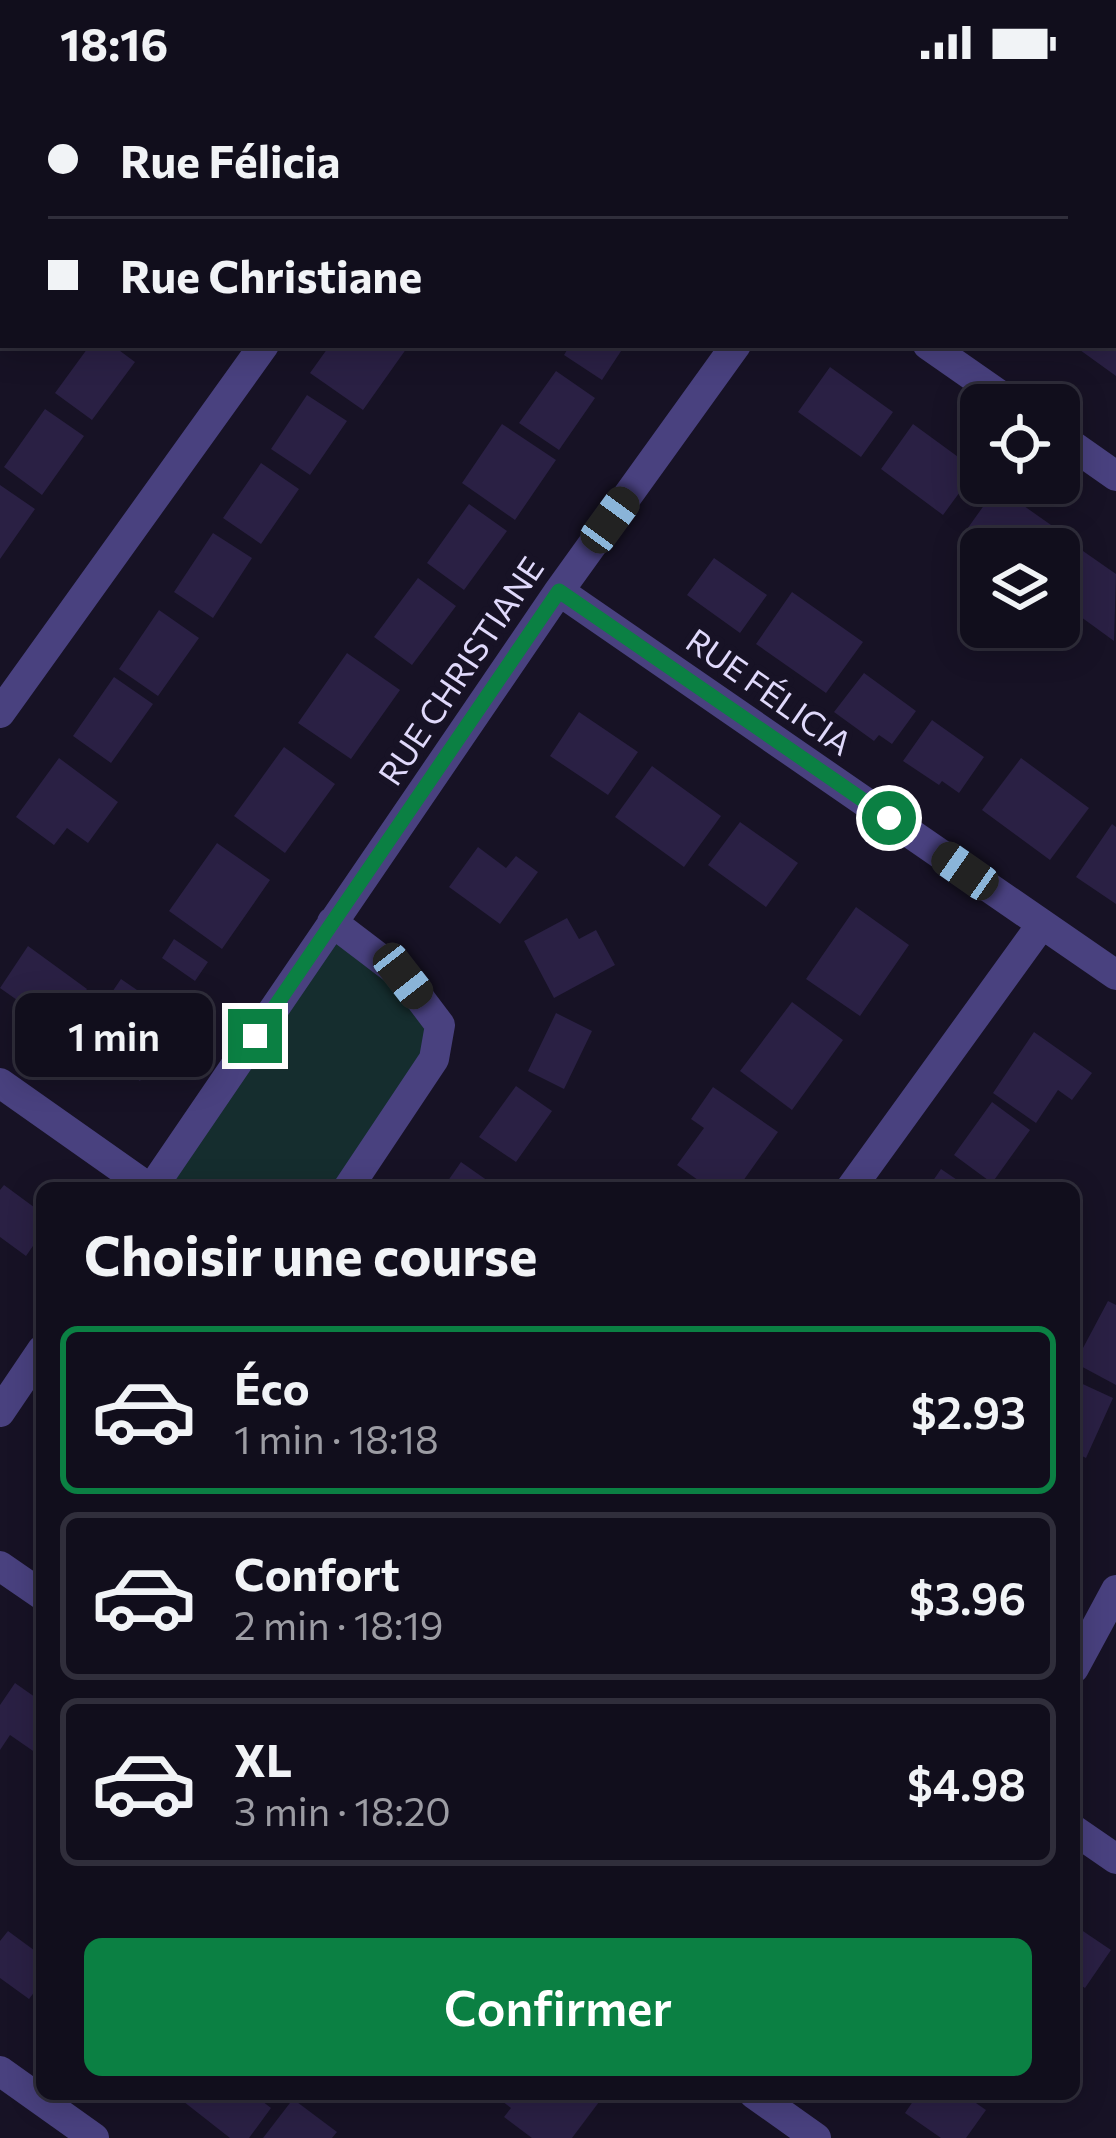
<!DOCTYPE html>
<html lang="fr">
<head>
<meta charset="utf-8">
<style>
	:root { --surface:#110e1c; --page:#1e1c29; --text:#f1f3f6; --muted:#9c9ca3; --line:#302e3b; --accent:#0b8043 }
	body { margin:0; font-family:Commissioner,sans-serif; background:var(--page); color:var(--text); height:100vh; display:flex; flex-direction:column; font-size:45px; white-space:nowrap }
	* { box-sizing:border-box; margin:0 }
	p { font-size:39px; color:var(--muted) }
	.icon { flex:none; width:66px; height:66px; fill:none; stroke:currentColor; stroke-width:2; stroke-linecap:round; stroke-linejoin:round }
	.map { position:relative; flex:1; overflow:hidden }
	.details { position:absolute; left:36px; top:1098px; width:1044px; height:918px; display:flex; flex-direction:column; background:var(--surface); border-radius:18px; box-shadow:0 6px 30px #0003,0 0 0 3px var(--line) }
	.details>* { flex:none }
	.banner { position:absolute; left:0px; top:0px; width:1116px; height:264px; box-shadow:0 6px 30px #0003,0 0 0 3px var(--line); display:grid; align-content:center; height:264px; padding:0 48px; background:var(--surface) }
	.controls { position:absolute; left:960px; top:300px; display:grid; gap:24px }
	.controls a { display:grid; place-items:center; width:120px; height:120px; border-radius:18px; background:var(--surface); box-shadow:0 6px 30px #0003,0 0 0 3px var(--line); font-size:60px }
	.end { position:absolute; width:54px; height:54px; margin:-27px; border:15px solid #0b8043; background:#fff; box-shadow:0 0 0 6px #fff }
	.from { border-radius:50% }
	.bubble { position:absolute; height:84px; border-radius:18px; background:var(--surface); box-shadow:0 6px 30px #0003,0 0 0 3px var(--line); font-size:39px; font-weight:600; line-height:84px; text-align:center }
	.car { position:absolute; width:36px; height:72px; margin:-36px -18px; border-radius:15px; box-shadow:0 0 9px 3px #0007; background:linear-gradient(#222 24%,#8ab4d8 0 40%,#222 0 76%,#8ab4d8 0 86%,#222 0) }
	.banner b { display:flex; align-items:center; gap:42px; height:114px; font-size:45px }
	.banner b+b { border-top:3px solid var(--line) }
	.banner i { width:30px; height:30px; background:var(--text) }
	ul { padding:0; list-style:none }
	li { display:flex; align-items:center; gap:36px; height:168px; margin:0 24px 18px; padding:0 24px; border:6px solid var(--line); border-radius:18px }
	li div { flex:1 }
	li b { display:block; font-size:45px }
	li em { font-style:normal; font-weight:600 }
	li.active { border-color:var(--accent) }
	li>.icon { width:108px; height:108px; stroke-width:1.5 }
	h2 { padding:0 48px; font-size:54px; line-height:144px }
	.primary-button { display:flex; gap:24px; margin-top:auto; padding:24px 48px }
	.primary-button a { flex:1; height:138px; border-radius:18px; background:var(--accent); color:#fff; font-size:48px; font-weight:600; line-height:138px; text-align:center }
	.status { display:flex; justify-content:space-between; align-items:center; height:84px; padding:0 60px; background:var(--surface); direction:ltr }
	.status svg { height:33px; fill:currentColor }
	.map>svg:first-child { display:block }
	.green { fill:#152d2e }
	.building { fill:#2a2044 }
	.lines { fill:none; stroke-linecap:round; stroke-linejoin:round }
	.minor { stroke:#49417f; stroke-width:30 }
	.route { stroke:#0b8043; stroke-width:15 }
	.labels { text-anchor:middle; stroke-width:12; stroke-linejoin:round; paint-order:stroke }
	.street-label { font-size:33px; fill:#e0d9fb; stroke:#171225 }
</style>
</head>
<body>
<div class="status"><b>18:16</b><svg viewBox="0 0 49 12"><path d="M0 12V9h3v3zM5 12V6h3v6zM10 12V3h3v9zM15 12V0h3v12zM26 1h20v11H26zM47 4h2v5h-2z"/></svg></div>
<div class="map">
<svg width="1116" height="2054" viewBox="0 0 1116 2054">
	<rect width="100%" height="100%" fill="#171225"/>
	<path class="green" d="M332,838L440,941L348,1104H152Z"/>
	<path class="building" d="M90,261H112L135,278L92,336L55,309Z
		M330,261H409L363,326L310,289Z
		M570,261H625L602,296L564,271Z
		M1073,261H1116V292Z
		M830,283L893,328L861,373L798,328Z
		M556,287L595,314L559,366L519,339Z
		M307,311L347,337L310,391L271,365Z
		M45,325L84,352L42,411L4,383Z
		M502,340L556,376L515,436L462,399Z
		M913,340L976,386L943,431L881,385Z
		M261,379L299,405L261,460L223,434Z
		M0,401L35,425L0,475Z
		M997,403L1061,448L1049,465H989L965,448Z
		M469,420L507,447L464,506L427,479Z
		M213,449L252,474L213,534L174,508Z
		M1083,467L1116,490L1114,557L1059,517V500Z
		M714,474L767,511L740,549L687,511Z
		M418,494L456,522L412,581L374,553Z
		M792,508L863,558L826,609L756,560Z
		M159,526L199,554L158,612L119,585Z
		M347,569L400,606L351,675L298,639Z
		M864,589L916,627L892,660L879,651L874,657L834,628Z
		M114,593L153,620L111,679L73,652Z
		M579,628L638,668L608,711L550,672Z
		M932,636L984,673L959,709L942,697L939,701L903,677Z
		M284,663L335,700L285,769L234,732Z
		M59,674L118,718L88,759L67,744L54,761L16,733Z
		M1021,674L1089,724L1050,776L982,726Z
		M652,682L721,732L684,783L615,733Z
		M740,738L798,779L766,823L708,781Z
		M1112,740L1116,743V820L1076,793Z
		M217,759L270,796L222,865L169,827Z
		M478,763L506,784L516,772L538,788L500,840L449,803Z
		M856,823L909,861L860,932L806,895Z
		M567,834L579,855L596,846L615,881L554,914L524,857Z
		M174,855L208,878L195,897L162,874Z
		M28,862L87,905L58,945L0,904Z
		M121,895L153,917L137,940L166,959L140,997L79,956Z
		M792,918L843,956L792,1026L740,987Z
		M556,929L592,947L564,1005L528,987Z
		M1034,948L1092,989L1072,1016L1058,1006L1036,1039L993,1009Z
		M516,1002L552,1027L516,1078L479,1053Z
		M713,1003L778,1048L738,1104H709L677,1081L704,1044L691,1035Z
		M992,1018L1030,1046L992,1099L954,1071Z
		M461,1078L498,1104H443Z
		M941,1085L969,1104H928Z
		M4,1101L42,1129V1149L26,1172L0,1153V1106Z
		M1108,1217L1116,1221V1301L1075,1279Z
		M1074,1296L1113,1314L1086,1374L1074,1368Z
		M15,1599L42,1618V1661L36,1669L10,1651L0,1666V1621Z
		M1074,1841L1111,1866L1085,1904L1074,1897Z
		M8,1847L42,1872V1898L29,1915L0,1894V1857Z
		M182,2010H253L271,2024L249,2054H230L179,2014Z
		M493,2010H596L602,2014L572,2054H532L504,2033L511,2024Z
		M918,2010H963L986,2026L966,2054H941L905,2029Z
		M293,2015L337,2048L332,2054H263Z"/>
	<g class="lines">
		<path class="minor" d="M119,0L125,3
			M1001,3L1004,0
			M928,261L1014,321
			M1059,352L1116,392
			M559,507L1116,891
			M0,629L264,261
			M332,838L403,892L440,941L434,975L348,1104
			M0,999L149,1104
			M152,1104L559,507L736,261
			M851,1104L1042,840
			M0,1328L42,1266
			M0,1482L42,1511
			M1074,1584L1116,1506
			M1074,1746L1116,1775
			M0,1987L94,2054
			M754,2010L816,2054"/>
	</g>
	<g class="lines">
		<path class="route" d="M255,952L559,507L889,734"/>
	</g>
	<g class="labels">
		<g class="street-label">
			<text transform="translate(461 587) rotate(-56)" y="12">RUE CHRISTIANE</text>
			<text transform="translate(769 608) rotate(35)" y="12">RUE FÉLICIA</text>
		</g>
	</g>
</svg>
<div class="controls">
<a><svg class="icon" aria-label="locate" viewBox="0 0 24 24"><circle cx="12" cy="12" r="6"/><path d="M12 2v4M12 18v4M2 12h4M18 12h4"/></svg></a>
<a><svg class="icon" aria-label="layers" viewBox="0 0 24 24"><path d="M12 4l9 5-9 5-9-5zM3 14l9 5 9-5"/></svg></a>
</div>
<i class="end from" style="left:889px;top:734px"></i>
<i class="end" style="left:255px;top:952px"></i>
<div class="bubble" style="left:15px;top:909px;width:198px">1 min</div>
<i class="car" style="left:610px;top:436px;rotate:36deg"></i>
<i class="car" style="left:965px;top:787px;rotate:305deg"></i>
<i class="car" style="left:403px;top:892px;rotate:142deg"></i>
<div class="banner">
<b><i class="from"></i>Rue Félicia</b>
<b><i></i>Rue Christiane</b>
</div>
<section class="details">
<h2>Choisir une course</h2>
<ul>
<li class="active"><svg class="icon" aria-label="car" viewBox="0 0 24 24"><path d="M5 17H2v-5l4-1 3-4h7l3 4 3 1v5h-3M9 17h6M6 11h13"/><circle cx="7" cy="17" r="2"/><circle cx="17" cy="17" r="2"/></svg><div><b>Éco</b><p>1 min · 18:18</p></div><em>$2.93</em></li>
<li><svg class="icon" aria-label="car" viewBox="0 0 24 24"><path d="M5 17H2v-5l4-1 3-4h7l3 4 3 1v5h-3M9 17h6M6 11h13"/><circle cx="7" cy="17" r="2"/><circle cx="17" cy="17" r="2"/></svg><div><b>Confort</b><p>2 min · 18:19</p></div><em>$3.96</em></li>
<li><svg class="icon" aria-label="car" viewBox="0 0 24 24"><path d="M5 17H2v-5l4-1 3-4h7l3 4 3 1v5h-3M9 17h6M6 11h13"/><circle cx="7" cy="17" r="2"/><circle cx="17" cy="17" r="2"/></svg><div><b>XL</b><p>3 min · 18:20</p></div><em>$4.98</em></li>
</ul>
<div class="primary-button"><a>Confirmer</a></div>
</section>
</div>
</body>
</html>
